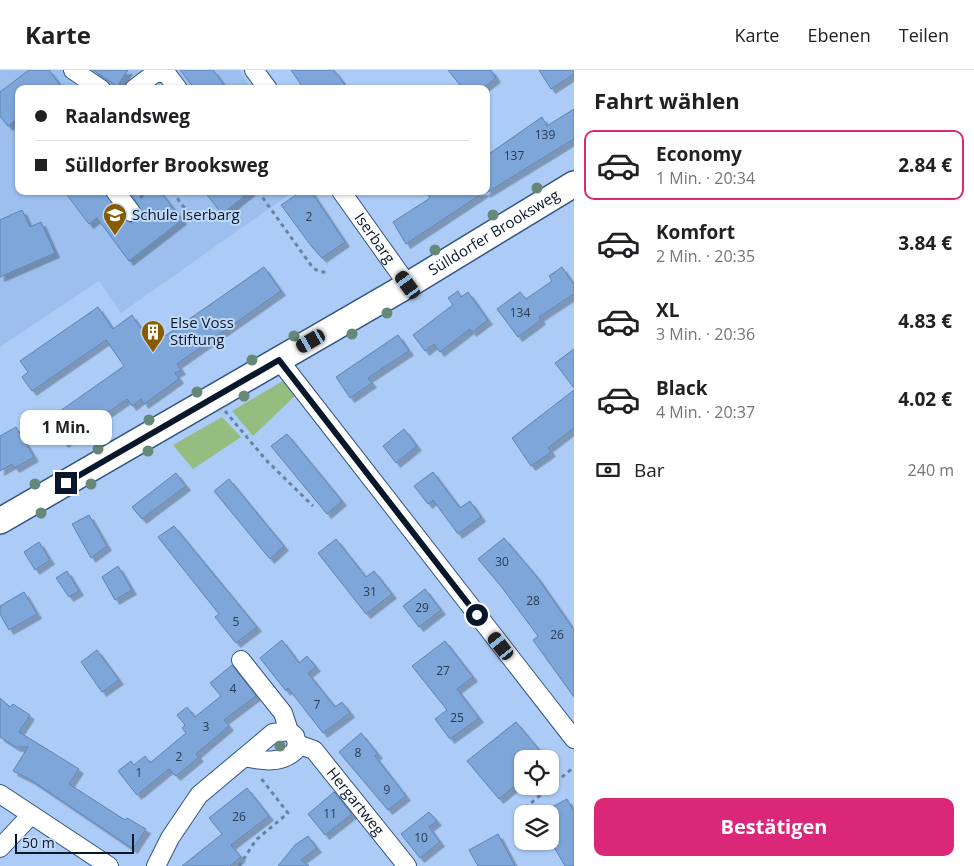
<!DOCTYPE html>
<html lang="de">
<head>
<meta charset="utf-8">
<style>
	:root { --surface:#fff; --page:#f6f6f6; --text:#202124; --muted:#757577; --line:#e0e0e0; --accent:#db2777 }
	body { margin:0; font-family:"Open Sans",sans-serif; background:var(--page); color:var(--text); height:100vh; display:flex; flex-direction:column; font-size:19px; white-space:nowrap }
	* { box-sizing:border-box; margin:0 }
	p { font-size:16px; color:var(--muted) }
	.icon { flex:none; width:28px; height:28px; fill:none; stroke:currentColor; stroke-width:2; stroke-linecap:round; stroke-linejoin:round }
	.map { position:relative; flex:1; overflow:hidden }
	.side { display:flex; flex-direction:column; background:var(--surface); width:400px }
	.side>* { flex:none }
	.top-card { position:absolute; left:15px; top:15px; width:475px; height:110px; border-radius:10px; box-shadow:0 1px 4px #0004; display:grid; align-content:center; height:110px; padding:0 20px; background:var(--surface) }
	.controls { position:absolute; left:514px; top:680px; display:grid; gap:10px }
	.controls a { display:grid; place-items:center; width:45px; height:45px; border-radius:10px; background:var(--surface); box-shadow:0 1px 4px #0004; font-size:25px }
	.scale { position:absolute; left:15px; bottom:12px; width:119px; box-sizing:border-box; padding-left:5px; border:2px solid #09172a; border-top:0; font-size:14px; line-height:18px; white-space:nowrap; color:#09172a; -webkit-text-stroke:4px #c0d9f9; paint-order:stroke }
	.end { position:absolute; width:22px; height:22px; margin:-11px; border:6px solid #09172a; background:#fff; box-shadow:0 0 0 2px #fff }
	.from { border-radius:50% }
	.bubble { position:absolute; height:35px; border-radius:10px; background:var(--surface); box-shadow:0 1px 4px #0004; font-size:16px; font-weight:700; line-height:35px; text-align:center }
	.car { position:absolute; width:15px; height:30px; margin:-15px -8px; border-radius:6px; box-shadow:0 0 4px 1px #0007; background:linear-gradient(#222 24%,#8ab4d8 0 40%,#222 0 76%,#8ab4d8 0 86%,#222 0) }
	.top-card b { display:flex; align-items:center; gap:18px; height:48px; font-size:19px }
	.top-card b+b { border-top:1px solid var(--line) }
	.top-card i { width:12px; height:12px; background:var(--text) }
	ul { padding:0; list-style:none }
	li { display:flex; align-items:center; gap:15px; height:70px; margin:0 10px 8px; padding:0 10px; border:2px solid transparent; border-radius:10px }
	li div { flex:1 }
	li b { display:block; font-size:19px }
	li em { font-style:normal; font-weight:700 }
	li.current { border-color:var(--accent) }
	li>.icon { width:45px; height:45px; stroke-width:1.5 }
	h2 { padding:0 20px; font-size:22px; line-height:60px }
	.pay { display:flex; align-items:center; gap:12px; height:55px; padding:0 20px; font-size:19px }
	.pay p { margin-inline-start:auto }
	.cta { display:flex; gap:10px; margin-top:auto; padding:10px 20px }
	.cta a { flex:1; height:58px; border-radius:10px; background:var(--accent); color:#fff; font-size:20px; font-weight:700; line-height:58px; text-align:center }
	header { display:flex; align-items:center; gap:30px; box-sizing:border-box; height:70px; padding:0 25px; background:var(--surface); border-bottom:1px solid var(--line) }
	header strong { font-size:24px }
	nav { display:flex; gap:28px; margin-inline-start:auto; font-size:18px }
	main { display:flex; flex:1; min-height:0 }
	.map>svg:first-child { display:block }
	.built { fill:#9cbfed }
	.green { fill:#95bd80 }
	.building { fill:#7fa6d9; stroke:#5d83b4; filter:url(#shadow) }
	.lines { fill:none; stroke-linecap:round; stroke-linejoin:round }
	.street-casing { stroke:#315582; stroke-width:20 }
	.secondary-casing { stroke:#315582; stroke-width:28 }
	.path { stroke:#6982a3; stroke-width:3; stroke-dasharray:4 4; stroke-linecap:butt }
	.street { stroke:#fff; stroke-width:18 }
	.secondary { stroke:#fff; stroke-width:25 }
	.tree { fill:#658878 }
	.route { stroke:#09172a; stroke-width:6 }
	.labels { text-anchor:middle; stroke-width:4; stroke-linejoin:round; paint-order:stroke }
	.number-label { font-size:12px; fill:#263b56 }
	.poi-label { font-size:15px; fill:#09172a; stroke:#c0d9f9; text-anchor:start }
	.street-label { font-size:15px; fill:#09172a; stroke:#c0d9f9 }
</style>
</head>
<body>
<header>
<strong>Karte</strong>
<nav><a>Karte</a><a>Ebenen</a><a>Teilen</a></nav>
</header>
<main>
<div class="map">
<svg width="574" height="796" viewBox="0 0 574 796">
	<defs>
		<filter id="shadow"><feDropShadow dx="4.5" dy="4.5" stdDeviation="0" flood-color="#0004"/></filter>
	</defs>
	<rect width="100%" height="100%" fill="#acccf7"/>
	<path class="built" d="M0,0H239L252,19H19V121H294L121,243L99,211L0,277Z"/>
	<path class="green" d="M286,309L297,324L253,366L232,341Z
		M222,347L241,367L193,399L173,375Z"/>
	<path class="building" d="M29,0H49L63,19H19V47L8,56L0,46V22Z
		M93,0H128L117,16Z
		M180,0H213L227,19H195Z
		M291,0H334L348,19H304Z
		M448,0H491L496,8L482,19H463Z
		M539,0H574V4L551,19Z
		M574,39V69L486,123V86L542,47L547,56Z
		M64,121H105L123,148L132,153L138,150L142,141L129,121H160L182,150L129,191L97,148L89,154Z
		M204,121H251L222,144Z
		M302,121H311L345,172L322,188L312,177L281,135Z
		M426,121H486L406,174L393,152L430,128Z
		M22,140L30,157L41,152L55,183L0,207V150Z
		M264,197L281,221L177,294L181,300L175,303L179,309L144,334L141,329L132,336L127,329L64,373L55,360L60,357L53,346L124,296L106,270L32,321L22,307L28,302L20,291L98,237L113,259L132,245L152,275Z
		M562,197L574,215V224L539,247L541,250L518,267L497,239L520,222L526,229L552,211L549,206Z
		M458,221L461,227L468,222L488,250L472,262L470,259L440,282L434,274L425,281L413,265L453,235L448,228Z
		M398,265L409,281L368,308L372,313L350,328L336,307Z
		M574,279V318L555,293Z
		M574,320V358L548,378L551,382L531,396L512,368Z
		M16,357L34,387L15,398L12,394L0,401V366Z
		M404,359L417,376L396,393L383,376Z
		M287,364L342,431L327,444L271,376Z
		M433,402L460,438L470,431L481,447L458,464L433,430L428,434L414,416Z
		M176,403L186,416L142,449L132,437Z
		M229,409L284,476L270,489L214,421Z
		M89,445L107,476L91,488L72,454Z
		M174,456L257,557L236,573L215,547L219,544L158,467Z
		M504,468L537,507L574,560V627L533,570L538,566L500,515L478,489Z
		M336,469L366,507L374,501L392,524L366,544L318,483Z
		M39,472L50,490L35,500L24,482Z
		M118,496L132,520L115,530L102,507Z
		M67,501L79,521L69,527L56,508Z
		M425,519L441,540L419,557L403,536Z
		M24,522L37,544L9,560L0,544V536Z
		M282,570L299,593L307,586L316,597L308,603L335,637L342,632L350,643L323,663L288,618L286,621L260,588Z
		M445,571L473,607L457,619L479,648L450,669L435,649L447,640L412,596Z
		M97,580L119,610L102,622L81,592Z
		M232,595L256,626L224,650L229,656L196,684L199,687L176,706L169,699L137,725L118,701L131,691L134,695L145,686L150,693L186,663L182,658L185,655L177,645L187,637L195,647L221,626L210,613Z
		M0,628L10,637L13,634L30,645L19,662L79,699L69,714L125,750L127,748L146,759L133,779L31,710L13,701L28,677H16L0,667Z
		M516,652L547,689H522V710L499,729L467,691Z
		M361,663L378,684L375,686L406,726L388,740L339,682Z
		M247,718L269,746L231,775L241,787L230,796H182L222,764L209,748Z
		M334,722L352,744L325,765L308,744Z
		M567,729L574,742V796H565L550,770V738Z
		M429,742L437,751L429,757L440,772L420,788L401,764Z
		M498,764L515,796H478L469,780Z
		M308,766L317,778L301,790L309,796H278L295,775Z"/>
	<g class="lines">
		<g class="street-casing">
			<g id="street">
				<path d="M73,0L101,19"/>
				<path d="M254,0L268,19"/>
				<path d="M134,19L155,3H166L178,19"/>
				<path d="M115,121L131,142"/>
				<path id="s1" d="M341,121L408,215"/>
				<path d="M279,290L574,669"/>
				<path d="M241,590L283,643L289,661L295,666L297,674L295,681C281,694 263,691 245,687"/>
				<path id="s2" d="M297,674L314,680L407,796"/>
				<path d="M0,724L109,796"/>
				<path d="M0,778L31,745"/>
				<path d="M156,796L170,768L199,725L273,663L289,661"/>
			</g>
		</g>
		<g class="secondary-casing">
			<g id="secondary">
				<path id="s3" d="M0,451L408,215L574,114"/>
			</g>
		</g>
		<path class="path" d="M174,121L180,133L193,146
			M258,121L313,198L320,202H327
			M140,128L148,121
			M225,341L266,390L313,436
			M525,738L574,697
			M239,796L256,770L288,743L260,707"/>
		<use href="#street" class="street"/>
		<use href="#secondary" class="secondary"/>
	</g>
	<g class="tree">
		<circle cx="537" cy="118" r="5.5"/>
		<circle cx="493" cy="145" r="5.5"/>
		<circle cx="435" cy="180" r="5.5"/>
		<circle cx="387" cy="243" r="5.5"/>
		<circle cx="352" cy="264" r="5.5"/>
		<circle cx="294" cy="266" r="5.5"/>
		<circle cx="252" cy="290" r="5.5"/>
		<circle cx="197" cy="322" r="5.5"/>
		<circle cx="244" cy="326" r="5.5"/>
		<circle cx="149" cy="350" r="5.5"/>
		<circle cx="98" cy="379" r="5.5"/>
		<circle cx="148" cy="381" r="5.5"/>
		<circle cx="35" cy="414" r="5.5"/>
		<circle cx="91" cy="414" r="5.5"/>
		<circle cx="41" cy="443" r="5.5"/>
		<circle cx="280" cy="676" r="5.5"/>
	</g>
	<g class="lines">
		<path class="route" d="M66,413L279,290L477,545"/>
	</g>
	<defs>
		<g id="school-pin" transform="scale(1.25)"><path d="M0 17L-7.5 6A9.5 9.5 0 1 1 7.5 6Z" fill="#8a5c00" stroke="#c0d9f9"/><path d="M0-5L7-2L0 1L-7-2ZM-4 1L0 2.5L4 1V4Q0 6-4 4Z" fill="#fff"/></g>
		<g id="building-pin" transform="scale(1.25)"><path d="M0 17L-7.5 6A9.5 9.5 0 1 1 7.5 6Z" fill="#8a5c00" stroke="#c0d9f9"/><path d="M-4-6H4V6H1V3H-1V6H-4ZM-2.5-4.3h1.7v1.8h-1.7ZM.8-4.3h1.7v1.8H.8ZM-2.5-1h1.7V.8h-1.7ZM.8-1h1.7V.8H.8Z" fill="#fff"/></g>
	</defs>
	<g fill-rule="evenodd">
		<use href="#school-pin" x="115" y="145"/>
		<use href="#building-pin" x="153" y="262"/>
	</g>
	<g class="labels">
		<g class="number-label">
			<text x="545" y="69">139</text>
			<text x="514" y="90">137</text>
			<text x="309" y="151">2</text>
			<text x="520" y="247">134</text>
			<text x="502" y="496">30</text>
			<text x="370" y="526">31</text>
			<text x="533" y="535">28</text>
			<text x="422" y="542">29</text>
			<text x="236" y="556">5</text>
			<text x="557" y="569">26</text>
			<text x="443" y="605">27</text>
			<text x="233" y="623">4</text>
			<text x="317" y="639">7</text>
			<text x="457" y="652">25</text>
			<text x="206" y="661">3</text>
			<text x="358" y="687">8</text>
			<text x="179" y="691">2</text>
			<text x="139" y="707">1</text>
			<text x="387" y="724">9</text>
			<text x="330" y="748">11</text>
			<text x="239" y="751">26</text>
			<text x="421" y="772">10</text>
		</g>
		<g class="poi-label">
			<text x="132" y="150">Schule Iserbarg</text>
			<text x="170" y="258">Else Voss<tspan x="170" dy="17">Stiftung</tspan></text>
		</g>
		<g class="street-label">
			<text dy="5" stroke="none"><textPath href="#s3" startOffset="572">Sülldorfer Brooksweg</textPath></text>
			<text dy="5" stroke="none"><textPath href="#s1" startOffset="58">Iserbarg</textPath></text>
			<text dy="5" stroke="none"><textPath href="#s2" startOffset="84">Hergartweg</textPath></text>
		</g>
	</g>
</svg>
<div class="controls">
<a><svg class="icon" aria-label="locate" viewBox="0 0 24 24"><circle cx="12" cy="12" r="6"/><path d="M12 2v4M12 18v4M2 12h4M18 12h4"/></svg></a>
<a><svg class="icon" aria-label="layers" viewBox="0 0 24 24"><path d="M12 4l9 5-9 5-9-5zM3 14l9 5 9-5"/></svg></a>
</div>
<div class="scale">50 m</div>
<i class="end from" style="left:477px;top:545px"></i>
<i class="end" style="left:66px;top:413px"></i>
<div class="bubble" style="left:20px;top:340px;width:92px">1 Min.</div>
<i class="car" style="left:408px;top:215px;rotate:324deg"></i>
<i class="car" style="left:311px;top:271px;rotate:240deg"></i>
<i class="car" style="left:501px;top:576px;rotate:322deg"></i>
<div class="top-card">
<b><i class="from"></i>Raalandsweg</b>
<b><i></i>Sülldorfer Brooksweg</b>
</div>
</div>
<section class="side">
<h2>Fahrt wählen</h2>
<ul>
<li class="current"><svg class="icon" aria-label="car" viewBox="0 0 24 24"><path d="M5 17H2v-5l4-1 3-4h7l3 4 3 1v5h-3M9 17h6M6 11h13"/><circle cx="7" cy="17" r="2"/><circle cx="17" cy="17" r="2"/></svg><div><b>Economy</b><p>1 Min. · 20:34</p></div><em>2.84 €</em></li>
<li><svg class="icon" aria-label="car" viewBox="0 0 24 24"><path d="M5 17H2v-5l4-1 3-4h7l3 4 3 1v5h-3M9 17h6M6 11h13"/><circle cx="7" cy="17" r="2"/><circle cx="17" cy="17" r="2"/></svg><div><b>Komfort</b><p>2 Min. · 20:35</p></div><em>3.84 €</em></li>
<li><svg class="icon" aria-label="car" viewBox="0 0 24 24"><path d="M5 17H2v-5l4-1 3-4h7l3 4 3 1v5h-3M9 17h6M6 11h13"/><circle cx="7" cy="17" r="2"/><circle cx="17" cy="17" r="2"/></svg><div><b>XL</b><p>3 Min. · 20:36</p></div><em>4.83 €</em></li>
<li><svg class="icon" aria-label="car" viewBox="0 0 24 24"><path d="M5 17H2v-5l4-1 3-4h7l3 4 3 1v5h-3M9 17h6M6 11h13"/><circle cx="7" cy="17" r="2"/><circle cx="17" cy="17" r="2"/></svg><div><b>Black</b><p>4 Min. · 20:37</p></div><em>4.02 €</em></li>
</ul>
<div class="pay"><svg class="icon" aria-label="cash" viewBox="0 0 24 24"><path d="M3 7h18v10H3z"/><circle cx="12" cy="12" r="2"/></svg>Bar<p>240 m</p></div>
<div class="cta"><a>Bestätigen</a></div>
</section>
</main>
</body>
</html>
